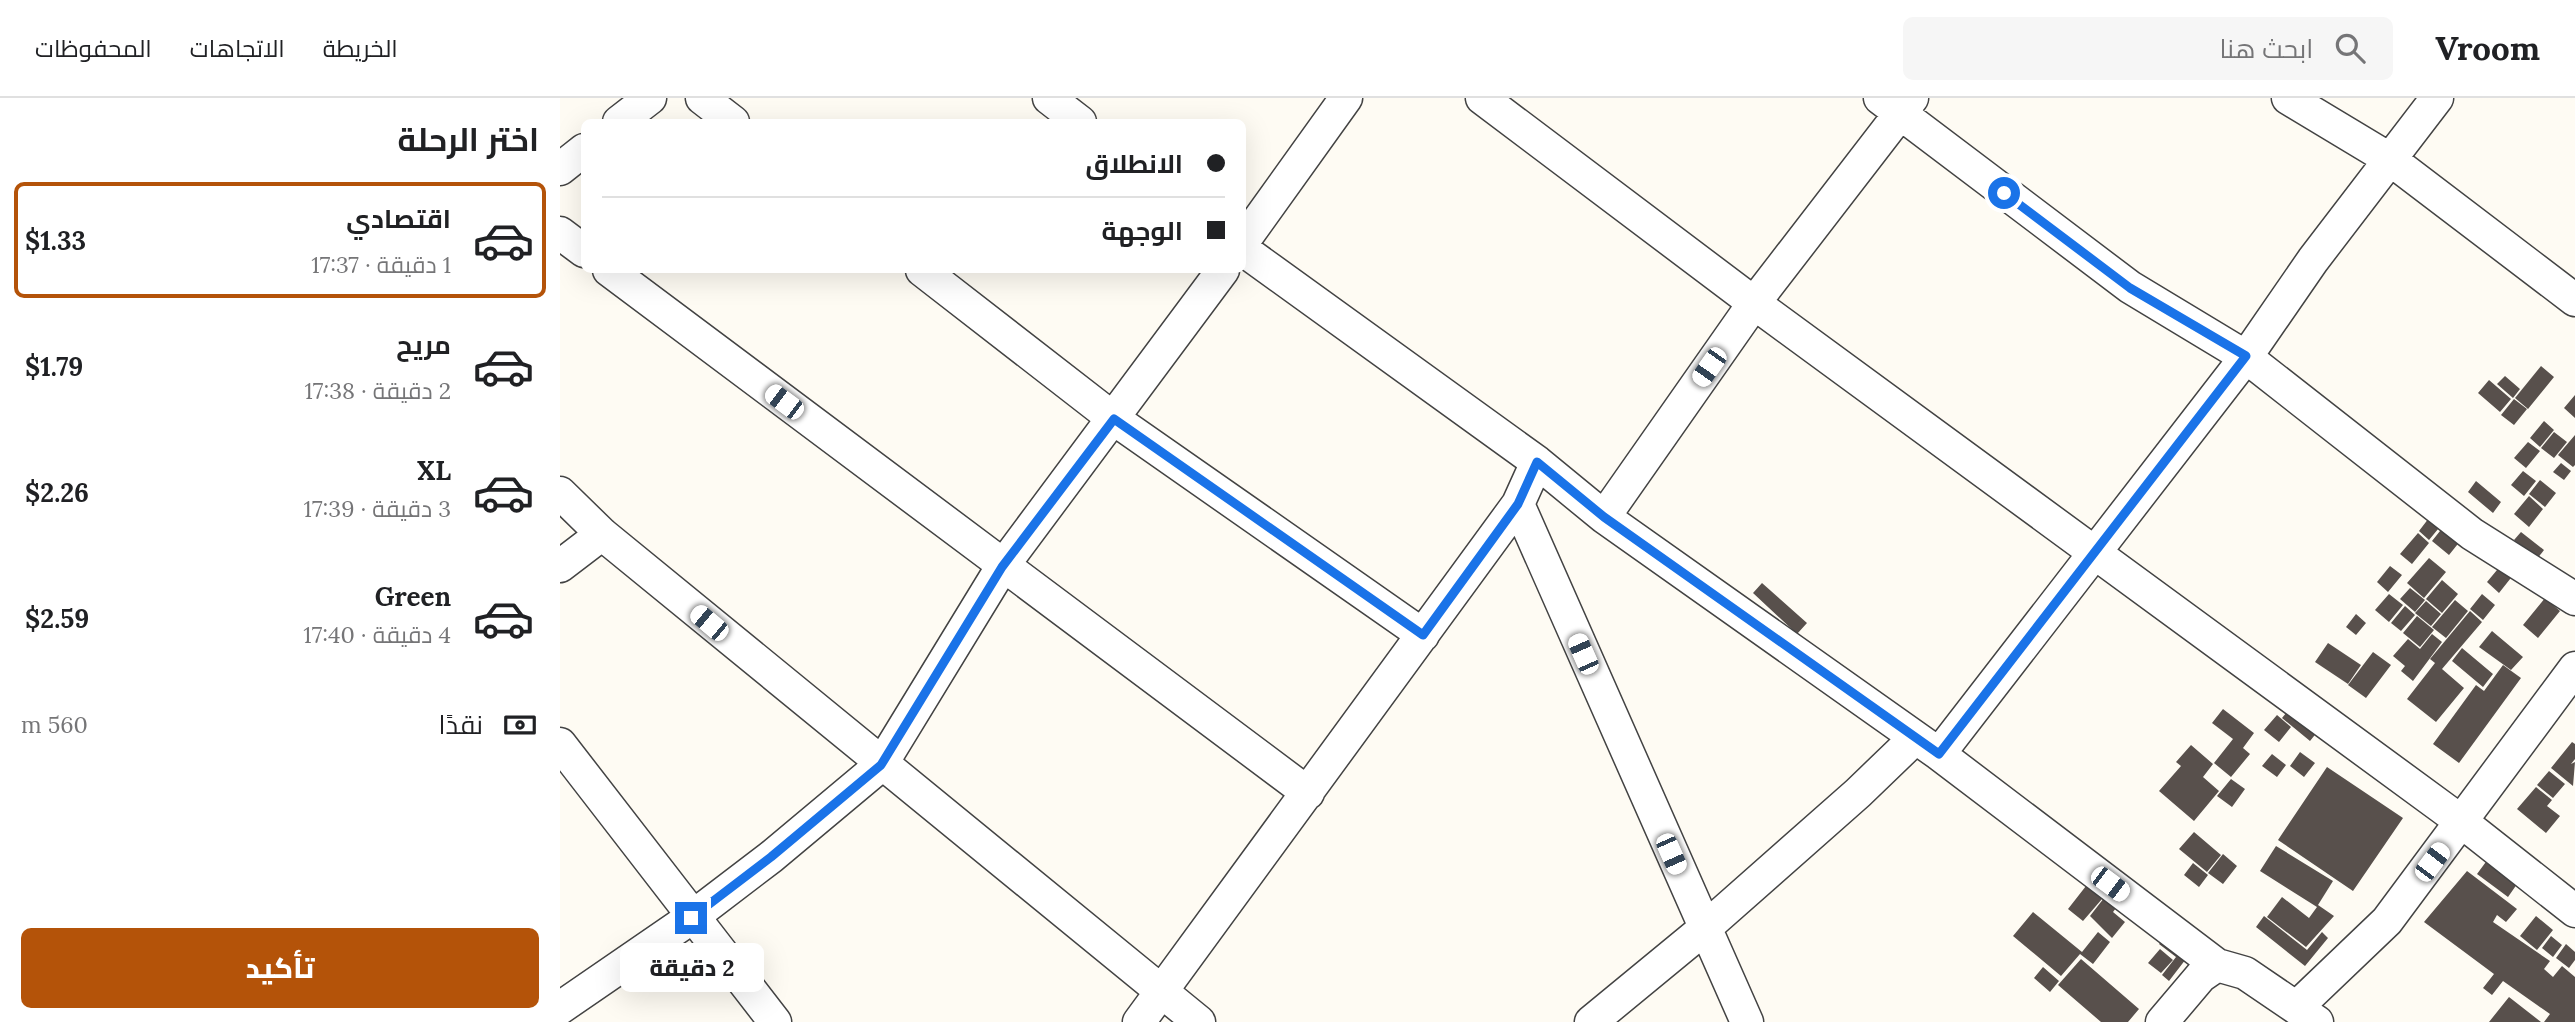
<!DOCTYPE html>
<html lang="ar">
<head>
<meta charset="utf-8">
<style>
	:root { --surface:#fff; --page:#f6f6f6; --text:#202124; --muted:#757577; --line:#e0e0e0; --accent:#b45309 }
	body { margin:0; font-family:Lora,Cairo,serif; background:var(--page); color:var(--text); direction:rtl; height:100vh; display:flex; flex-direction:column; font-size:26px; white-space:nowrap }
	* { box-sizing:border-box; margin:0 }
	p { font-size:23px; color:var(--muted) }
	.icon { flex:none; width:38px; height:38px; fill:none; stroke:currentColor; stroke-width:2; stroke-linecap:round; stroke-linejoin:round }
	.map { position:relative; flex:1; overflow:hidden; direction:ltr }
	.side { display:flex; flex-direction:column; background:var(--surface); width:560px }
	.side>* { flex:none }
	.top-card { position:absolute; left:21px; top:21px; width:665px; height:154px; border-radius:10px; box-shadow:0 7px 28px #0002; direction:rtl; display:grid; align-content:center; height:154px; padding:0 21px; background:var(--surface) }
	.end { position:absolute; width:32px; height:32px; margin:-16px; border:9px solid #1a73e8; background:#fff; box-shadow:0 0 0 4px #fff }
	.from { border-radius:50% }
	.bubble { position:absolute; height:49px; border-radius:10px; background:var(--surface); box-shadow:0 7px 28px #0002; font-size:23px; font-weight:800; line-height:49px; text-align:center; direction:rtl }
	.car { position:absolute; width:21px; height:42px; margin:-21px -10px; border-radius:9px; box-shadow:0 0 5px 2px #0007; background:linear-gradient(#fff 24%,#345 0 40%,#fff 0 76%,#345 0 86%,#fff 0) }
	.top-card b { display:flex; align-items:center; gap:24px; height:66px; font-size:26px }
	.top-card b+b { border-top:2px solid var(--line) }
	.top-card i { width:18px; height:18px; background:var(--text) }
	ul { padding:0; list-style:none }
	li { display:flex; align-items:center; gap:21px; height:116px; margin:0 14px 10px; padding:0 7px; border:4px solid transparent; border-radius:10px }
	li div { flex:1 }
	li b { display:block; font-size:26px }
	li em { font-style:normal; font-weight:800 }
	li.current { border-color:var(--accent) }
	li>.icon { width:63px; height:63px; stroke-width:1.5 }
	h2 { padding:0 21px; font-size:32px; line-height:84px }
	.pay { display:flex; align-items:center; gap:18px; height:77px; padding:0 21px; font-size:26px }
	.pay p { margin-inline-start:auto }
	.cta { display:flex; gap:14px; margin-top:auto; padding:14px 21px }
	.cta a { flex:1; height:80px; border-radius:10px; background:var(--accent); color:#fff; font-size:28px; font-weight:800; line-height:80px; text-align:center }
	header { display:flex; align-items:center; gap:42px; box-sizing:border-box; height:98px; padding:0 35px; background:var(--surface); border-bottom:2px solid var(--line) }
	header strong { font-size:33px }
	nav { display:flex; gap:38px; margin-inline-start:auto; font-size:24px }
	.search { width:490px; height:63px; background:var(--page); display:flex; align-items:center; gap:18px; box-sizing:border-box; padding:0 24px; border-radius:10px; color:var(--muted); font-size:26px }
	main { display:flex; flex:1; min-height:0 }
	.map>svg:first-child { display:block }
	.building { fill:#58504c }
	.lines { fill:none; stroke-linecap:round; stroke-linejoin:round }
	.minor-casing { stroke:#434343; stroke-width:35 }
	.minor { stroke:#fff; stroke-width:32 }
	.route { stroke:#1a73e8; stroke-width:9 }
</style>
</head>
<body>
<header>
<strong>Vroom</strong>
<div class="search"><svg class="icon" aria-label="search" viewBox="0 0 24 24"><circle cx="10" cy="10" r="6"/><path d="M15 15l6 6"/></svg>ابحث هنا</div>
<nav><a>الخريطة</a><a>الاتجاهات</a><a>المحفوظات</a></nav>
</header>
<main>
<div class="map">
<svg width="2015" height="924" viewBox="0 0 2015 924">
	<rect width="100%" height="100%" fill="#fefbf3"/>
	<path class="building" d="M1981,268L1994,279L1968,311L1955,300Z
		M1945,278L1960,291L1953,300L1937,286Z
		M1929,282L1951,301L1940,314L1918,295Z
		M2015,297V320L2004,310Z
		M1954,301L1967,311L1954,327L1941,317Z
		M1984,323L1994,332L1980,349L1970,340Z
		M1994,334L2007,344L1994,360L1981,350Z
		M2015,337V367L2013,369L1998,357Z
		M1968,344L1980,353L1966,370L1954,360Z
		M2001,365L2011,373L2004,382L1993,374Z
		M1963,373L1976,383L1964,398L1951,387Z
		M1980,382L1996,395L1985,409L1969,396Z
		M1916,383L1941,404L1933,415L1908,394Z
		M1969,398L1983,411L1969,429L1954,416Z
		M1872,416L1883,425L1869,442L1859,433Z
		M1884,428L1901,442L1889,457L1872,443Z
		M1961,434L1984,452L1977,461L1954,442Z
		M1858,435L1869,445L1852,466L1840,456Z
		M1869,460L1886,474L1864,500L1847,485Z
		M1942,466L1954,476L1939,495L1927,484Z
		M1830,468L1842,477L1828,494L1817,484Z
		M1882,482L1898,496L1882,515L1866,501Z
		M1202,485L1247,525L1237,536L1193,495Z
		M1850,490L1865,502L1855,514L1840,501Z
		M1829,496L1843,507L1829,524L1815,512Z
		M1922,496L1935,507L1923,522L1910,511Z
		M1985,500L2000,513L1978,540L1963,527Z
		M1895,502L1908,513L1886,540L1872,529Z
		M1866,503L1881,516L1871,528L1855,515Z
		M1845,508L1855,517L1841,533L1831,525Z
		M1910,513L1922,524L1882,571L1904,590L1876,624L1847,601L1875,565L1870,561Z
		M1796,516L1806,525L1796,537L1786,529Z
		M1857,518L1874,532L1860,549L1843,535Z
		M1932,533L1963,559L1951,572L1919,549Z
		M1872,536L1882,544L1853,583L1841,573L1845,568L1833,558L1848,541L1860,551Z
		M1768,545L1801,567L1788,586L1755,564Z
		M1902,550L1933,576L1923,589L1892,563Z
		M1813,554L1831,567L1806,600L1788,587Z
		M1943,567L1961,580L1899,665L1873,646L1916,587L1924,593Z
		M1731,609L1762,628L1750,643L1722,620Z
		M1663,611L1694,635L1683,650L1690,656L1671,679L1654,665L1673,641L1652,625Z
		M1717,617L1731,629L1719,644L1704,632Z
		M2012,644L2015,646V661L2011,666L2015,664L2013,688L1991,670Z
		M1631,647L1653,666L1643,679L1659,693L1634,723L1599,693L1621,668L1616,664Z
		M1740,654L1755,665L1744,679L1730,668Z
		M1712,656L1726,667L1717,679L1702,668Z
		M1767,669L1843,720L1793,793L1718,742Z
		M1989,673L2005,686L1993,700L1977,687Z
		M1671,681L1685,691L1672,709L1657,698Z
		M1976,689L1992,702L1987,708L2000,718L1986,735L1957,711Z
		M1634,734L1661,757L1647,774L1619,751Z
		M1716,748L1773,783L1758,807L1774,818L1746,849L1707,819L1722,799L1749,820L1757,809L1700,773Z
		M1663,756L1677,768L1663,786L1648,775Z
		M1931,757L1962,779L1948,799L1917,776Z
		M1633,765L1648,777L1639,789L1624,777Z
		M1907,773L1957,811L1946,824L1937,817L1933,824L1990,863L1984,871L1993,879L2002,868L2015,879V924H1984L1990,916L1943,883L1932,897L1923,890L1934,876L1864,824Z
		M1526,788L1542,801L1523,823L1508,811Z
		M1544,800L1556,810L1553,814L1565,824L1552,840L1530,818Z
		M1473,814L1522,854L1538,834L1550,844L1533,866L1520,856L1501,878L1453,838Z
		M1704,818L1747,852L1762,834L1768,840L1745,868L1696,829Z
		M1976,818L1993,832L1977,852L1960,838Z
		M1991,838L2002,847L1993,859L1982,850Z
		M1605,839L1629,857L1609,883L1602,877L1616,859L1599,846Z
		M2006,846L2015,854V862L2009,870L1996,860Z
		M1600,851L1613,862L1601,875L1588,865Z
		M1521,861L1579,911L1568,924H1541L1498,887Z
		M1483,869L1499,883L1490,894L1474,880Z
		M1949,899L1981,924H1929Z"/>
	<g class="lines">
		<g class="minor-casing">
			<path id="minor" d="M142,0L173,24
				M489,0L520,24
				M922,0L1194,205L1902,724L2015,813
				M1320,0L1570,189L1686,259L1912,436L2015,501
				M1728,0L1831,62L2015,202
				M59,24L90,0
				M0,71L24,52
				M0,135L24,153
				M682,145L786,0
				M682,151L977,364L1044,419L1379,656L1657,867
				M49,172L748,695
				M362,172L554,321L863,537
				M0,395L42,436L639,924
				M958,406L1187,924
				M1044,419L1194,205L1352,0
				M0,468L42,436
				M0,646L215,924
				M1379,656L1686,259L1753,162L1877,0
				M1737,909L1827,823L2015,570
				M0,910L131,820L211,759L321,667L442,469L663,172
				M579,924L958,406L977,364
				M1031,924L1144,831L1298,695L1354,641
				M1602,924L1641,878L1657,867L1685,875L1757,924"/>
		</g>
		<use href="#minor" class="minor"/>
	</g>
	<g class="lines">
		<path class="route" d="M131,820L211,759L321,667L442,469L554,321L863,537L958,406L977,364L1044,419L1379,656L1686,258L1570,190L1444,95"/>
	</g>
</svg>
<i class="end from" style="left:1444px;top:95px"></i>
<i class="end" style="left:131px;top:820px"></i>
<div class="bubble" style="left:60px;top:845px;width:144px">2 دقيقة</div>
<i class="car" style="left:1149px;top:269px;rotate:215deg"></i>
<i class="car" style="left:224px;top:304px;rotate:307deg"></i>
<i class="car" style="left:149px;top:525px;rotate:310deg"></i>
<i class="car" style="left:1023px;top:556px;rotate:336deg"></i>
<i class="car" style="left:1111px;top:756px;rotate:156deg"></i>
<i class="car" style="left:1872px;top:764px;rotate:37deg"></i>
<i class="car" style="left:1550px;top:786px;rotate:127deg"></i>
<div class="top-card">
<b><i class="from"></i>الانطلاق</b>
<b><i></i>الوجهة</b>
</div>
</div>
<section class="side">
<h2>اختر الرحلة</h2>
<ul>
<li class="current"><svg class="icon" aria-label="car" viewBox="0 0 24 24"><path d="M5 17H2v-5l4-1 3-4h7l3 4 3 1v5h-3M9 17h6M6 11h13"/><circle cx="7" cy="17" r="2"/><circle cx="17" cy="17" r="2"/></svg><div><b>اقتصادي</b><p>1 دقيقة · 17:37</p></div><em>$1.33</em></li>
<li><svg class="icon" aria-label="car" viewBox="0 0 24 24"><path d="M5 17H2v-5l4-1 3-4h7l3 4 3 1v5h-3M9 17h6M6 11h13"/><circle cx="7" cy="17" r="2"/><circle cx="17" cy="17" r="2"/></svg><div><b>مريح</b><p>2 دقيقة · 17:38</p></div><em>$1.79</em></li>
<li><svg class="icon" aria-label="car" viewBox="0 0 24 24"><path d="M5 17H2v-5l4-1 3-4h7l3 4 3 1v5h-3M9 17h6M6 11h13"/><circle cx="7" cy="17" r="2"/><circle cx="17" cy="17" r="2"/></svg><div><b>XL</b><p>3 دقيقة · 17:39</p></div><em>$2.26</em></li>
<li><svg class="icon" aria-label="car" viewBox="0 0 24 24"><path d="M5 17H2v-5l4-1 3-4h7l3 4 3 1v5h-3M9 17h6M6 11h13"/><circle cx="7" cy="17" r="2"/><circle cx="17" cy="17" r="2"/></svg><div><b>Green</b><p>4 دقيقة · 17:40</p></div><em>$2.59</em></li>
</ul>
<div class="pay"><svg class="icon" aria-label="cash" viewBox="0 0 24 24"><path d="M3 7h18v10H3z"/><circle cx="12" cy="12" r="2"/></svg>نقدًا<p>560 m</p></div>
<div class="cta"><a>تأكيد</a></div>
</section>
</main>
</body>
</html>
